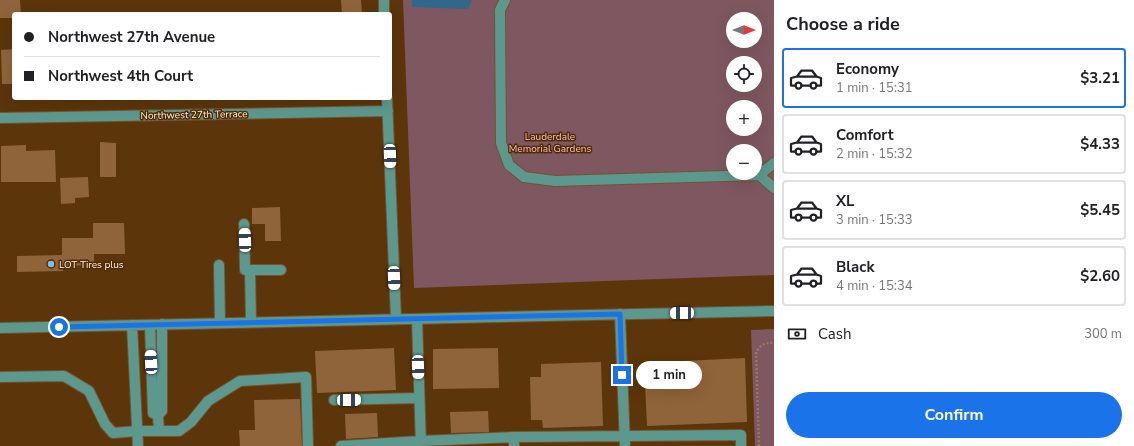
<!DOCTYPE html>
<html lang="en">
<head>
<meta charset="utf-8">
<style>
	:root { --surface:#fff; --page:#f6f6f6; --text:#202124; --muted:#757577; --line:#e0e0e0; --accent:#1a73e8 }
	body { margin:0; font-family:"Nunito Sans",sans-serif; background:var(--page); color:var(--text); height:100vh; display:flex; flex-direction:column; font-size:15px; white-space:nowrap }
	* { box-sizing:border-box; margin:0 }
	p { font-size:13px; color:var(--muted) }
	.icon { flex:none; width:22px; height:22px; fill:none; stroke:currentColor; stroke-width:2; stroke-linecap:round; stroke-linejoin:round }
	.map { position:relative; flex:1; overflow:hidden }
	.side { display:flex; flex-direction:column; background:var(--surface); width:360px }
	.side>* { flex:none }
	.banner { position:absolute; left:12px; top:12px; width:380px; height:88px; border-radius:4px; box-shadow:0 4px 16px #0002; display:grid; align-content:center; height:88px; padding:0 12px; background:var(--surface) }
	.needle { width:26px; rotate:90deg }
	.fabs { position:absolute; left:726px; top:12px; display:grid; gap:8px }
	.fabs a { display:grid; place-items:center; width:36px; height:36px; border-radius:50%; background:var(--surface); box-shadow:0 4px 16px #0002; font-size:20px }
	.end { position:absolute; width:18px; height:18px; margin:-9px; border:5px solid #1a73e8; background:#fff; box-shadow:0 0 0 2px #fff }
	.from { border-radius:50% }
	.bubble { position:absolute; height:28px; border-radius:14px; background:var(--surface); box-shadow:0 4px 16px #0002; font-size:13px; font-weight:700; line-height:28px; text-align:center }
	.car { position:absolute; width:12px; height:24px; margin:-12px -6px; border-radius:5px; box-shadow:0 0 3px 1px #0007; background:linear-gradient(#fff 24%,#345 0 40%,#fff 0 76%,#345 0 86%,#fff 0) }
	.banner b { display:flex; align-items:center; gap:14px; height:38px; font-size:15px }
	.banner b+b { border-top:1px solid var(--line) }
	.banner i { width:10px; height:10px; background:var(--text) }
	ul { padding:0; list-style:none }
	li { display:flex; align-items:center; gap:12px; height:60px; margin:0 8px 6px; padding:0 4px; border:2px solid var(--line); border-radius:4px }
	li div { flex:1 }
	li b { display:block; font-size:15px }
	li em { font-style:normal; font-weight:700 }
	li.current { border-color:var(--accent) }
	li>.icon { width:36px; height:36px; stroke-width:1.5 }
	h2 { padding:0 12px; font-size:18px; line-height:48px }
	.pay { display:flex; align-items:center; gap:10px; height:44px; padding:0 12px; font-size:15px }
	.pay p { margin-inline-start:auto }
	.primary-button { display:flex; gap:8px; margin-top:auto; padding:8px 12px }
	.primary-button a { flex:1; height:46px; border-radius:24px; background:var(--accent); color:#fff; font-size:16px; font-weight:700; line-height:46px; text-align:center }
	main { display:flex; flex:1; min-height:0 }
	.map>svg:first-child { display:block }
	.green { fill:#7f5761; fill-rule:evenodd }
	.water { fill:#33668b }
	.building { fill:#90643a }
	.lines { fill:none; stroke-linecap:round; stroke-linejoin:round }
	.minor-casing { stroke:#76532d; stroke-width:12 }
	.path { stroke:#977a5b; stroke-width:2.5; stroke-dasharray:2 2; stroke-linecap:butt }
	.minor { stroke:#5d988e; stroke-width:10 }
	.route { stroke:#1a73e8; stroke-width:5 }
	.poi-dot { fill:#77c0f7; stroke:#512b00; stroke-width:1.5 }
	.labels { text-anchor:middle; stroke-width:3; stroke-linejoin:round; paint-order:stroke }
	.street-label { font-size:10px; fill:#fdf1e6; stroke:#512b00 }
	.park-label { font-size:10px; fill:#f5bdca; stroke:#512b00 }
	.poi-label { font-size:10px; fill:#fdf1e6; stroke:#512b00; text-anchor:start }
</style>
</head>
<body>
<main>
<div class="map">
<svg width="774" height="446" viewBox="0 0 774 446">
	<rect width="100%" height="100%" fill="#5c350a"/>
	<path class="green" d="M403,0H774V275L414,288ZM733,19H755V41H733ZM733,63H755V85H733ZM733,107H755V129H733ZM733,151H755V173H733Z
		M774,329V446H755L751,330Z"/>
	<path class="water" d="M412,0H472L468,9L412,7Z"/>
	<path class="building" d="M0,0H20L21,14H14V18H0Z
		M341,0H361L362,13L342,14Z
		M14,49V84H2L1,50Z
		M100,142L116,143V177H100Z
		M26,145V151L55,150L56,182H1V146Z
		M88,177L89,197L75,198V203L61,204L60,178Z
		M280,207L281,241H265V224H252V208Z
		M93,223H124L125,254H94V265L63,266V271L17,272V256L62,255V238H93Z
		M394,348L396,390L317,393L315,351Z
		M498,348L499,388L433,389V349Z
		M745,358L747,422L647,426L644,363Z
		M601,362L603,426L543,428L542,420H531L530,377H541V364Z
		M300,399L302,446H240L239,430H255L254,400Z
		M488,411L489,432L451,433L450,412Z
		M377,413L378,437L346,439L345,414Z"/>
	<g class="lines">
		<g class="minor-casing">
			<path id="minor" d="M384,0V14
				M505,0L500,10L501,143L509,165L524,177L555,181L759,175L774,188
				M387,98L396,319
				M0,118L388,111
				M759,175L774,163
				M244,224L245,270H250
				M219,265L220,323
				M620,314L625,446
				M417,319L421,446
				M251,322L250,270H281
				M132,325L138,446
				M150,325L153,413L158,415
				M0,328L774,311
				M0,377L64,376L89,391L105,424L113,433L137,431H179L191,422L208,401L240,381L306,377L308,446
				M334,400L419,398
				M159,431L158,415L162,411V324
				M341,446L420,441L514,437
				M514,446V437L741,435V446"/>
		</g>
		<path class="path" d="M759,446L756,352C761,345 765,342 774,343"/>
		<use href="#minor" class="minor"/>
	</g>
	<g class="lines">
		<path class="route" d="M59,327L620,314L622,375"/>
	</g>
	<circle class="poi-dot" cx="51" cy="264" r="4"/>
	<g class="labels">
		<g class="street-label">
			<text transform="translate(194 114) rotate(-1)" y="4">Northwest 27th Terrace</text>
		</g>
		<g class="park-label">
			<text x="550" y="140">Lauderdale<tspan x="550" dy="12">Memorial Gardens</tspan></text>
		</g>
		<g class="poi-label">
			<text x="59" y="268">LOT Tires plus</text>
		</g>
	</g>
</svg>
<div class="fabs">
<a><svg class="needle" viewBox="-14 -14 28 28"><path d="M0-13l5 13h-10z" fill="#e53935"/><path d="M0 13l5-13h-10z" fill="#757577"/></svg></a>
<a><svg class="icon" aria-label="locate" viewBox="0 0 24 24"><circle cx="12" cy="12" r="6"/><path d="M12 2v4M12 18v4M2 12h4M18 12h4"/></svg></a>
<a>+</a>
<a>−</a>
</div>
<i class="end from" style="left:59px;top:327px"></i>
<i class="end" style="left:622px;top:375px"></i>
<div class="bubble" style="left:636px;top:361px;width:66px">1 min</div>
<i class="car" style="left:390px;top:156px;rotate:178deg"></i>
<i class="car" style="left:245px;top:240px;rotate:358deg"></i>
<i class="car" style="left:394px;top:278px;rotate:178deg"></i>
<i class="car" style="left:682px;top:313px;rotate:269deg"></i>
<i class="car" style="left:151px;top:362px;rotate:357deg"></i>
<i class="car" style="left:418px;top:367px;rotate:178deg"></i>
<i class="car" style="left:349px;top:400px;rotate:89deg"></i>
<div class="banner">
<b><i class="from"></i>Northwest 27th Avenue</b>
<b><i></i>Northwest 4th Court</b>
</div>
</div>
<section class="side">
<h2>Choose a ride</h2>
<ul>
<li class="current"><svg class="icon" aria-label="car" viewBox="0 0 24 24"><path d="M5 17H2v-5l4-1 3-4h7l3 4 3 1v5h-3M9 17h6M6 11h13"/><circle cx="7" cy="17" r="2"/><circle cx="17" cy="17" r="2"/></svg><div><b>Economy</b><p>1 min · 15:31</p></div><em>$3.21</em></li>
<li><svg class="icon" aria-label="car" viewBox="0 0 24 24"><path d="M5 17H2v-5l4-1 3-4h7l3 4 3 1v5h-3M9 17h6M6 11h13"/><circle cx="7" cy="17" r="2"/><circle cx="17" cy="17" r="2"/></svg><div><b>Comfort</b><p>2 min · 15:32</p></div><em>$4.33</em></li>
<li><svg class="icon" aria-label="car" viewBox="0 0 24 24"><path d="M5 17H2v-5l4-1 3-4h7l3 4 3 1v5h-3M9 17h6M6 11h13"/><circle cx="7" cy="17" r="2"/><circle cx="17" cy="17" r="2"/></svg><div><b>XL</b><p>3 min · 15:33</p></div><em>$5.45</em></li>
<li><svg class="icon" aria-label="car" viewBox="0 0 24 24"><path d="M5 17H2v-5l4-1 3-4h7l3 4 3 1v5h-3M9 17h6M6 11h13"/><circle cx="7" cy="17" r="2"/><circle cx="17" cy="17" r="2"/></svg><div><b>Black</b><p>4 min · 15:34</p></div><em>$2.60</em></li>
</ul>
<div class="pay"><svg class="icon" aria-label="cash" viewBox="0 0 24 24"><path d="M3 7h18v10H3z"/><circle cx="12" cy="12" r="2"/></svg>Cash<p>300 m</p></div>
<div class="primary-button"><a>Confirm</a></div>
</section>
</main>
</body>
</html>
